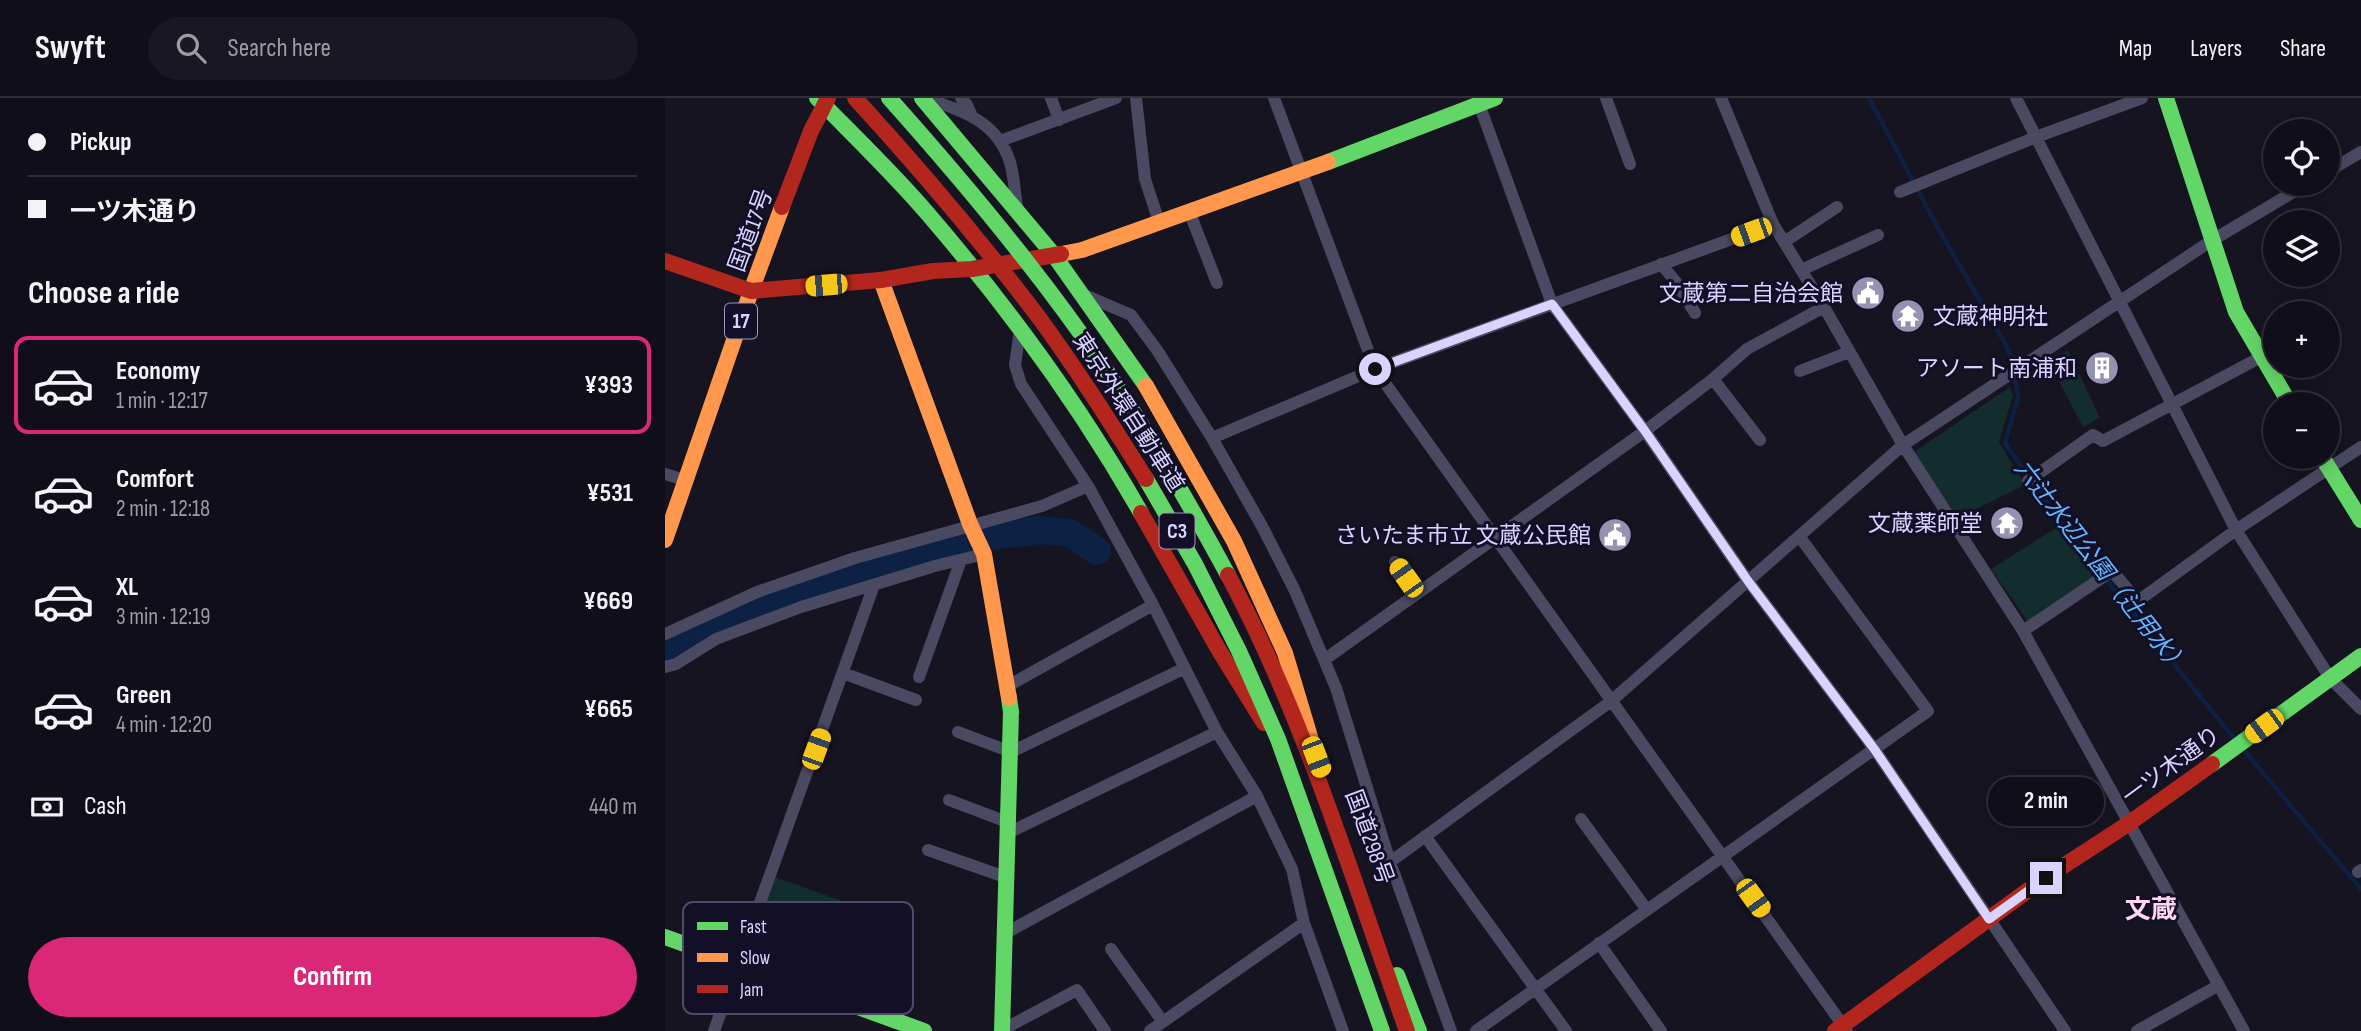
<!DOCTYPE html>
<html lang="en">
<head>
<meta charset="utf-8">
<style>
	:root { --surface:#100f19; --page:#191822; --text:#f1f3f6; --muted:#9c9ca2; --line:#302f38; --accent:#db2777 }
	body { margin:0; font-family:"Sofia Sans Condensed","Noto Sans JP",sans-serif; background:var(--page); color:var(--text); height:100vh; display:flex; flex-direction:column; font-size:26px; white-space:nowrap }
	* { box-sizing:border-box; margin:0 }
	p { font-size:23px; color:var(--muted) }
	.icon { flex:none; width:38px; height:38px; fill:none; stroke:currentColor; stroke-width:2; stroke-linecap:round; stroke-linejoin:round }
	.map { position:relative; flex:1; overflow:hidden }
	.side { display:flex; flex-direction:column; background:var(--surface); width:665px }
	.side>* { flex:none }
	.top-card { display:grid; align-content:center; height:154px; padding:0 28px; background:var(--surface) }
	.fabs { position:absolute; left:1598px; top:21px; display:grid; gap:14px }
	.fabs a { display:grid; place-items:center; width:77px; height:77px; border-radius:50%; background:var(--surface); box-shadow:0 4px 18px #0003,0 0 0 2px var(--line); font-size:35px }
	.end { position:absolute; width:32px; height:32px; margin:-16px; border:9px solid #d9d4ff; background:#111; box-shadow:0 0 0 4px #111 }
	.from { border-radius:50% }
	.bubble { position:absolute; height:49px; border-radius:24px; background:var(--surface); box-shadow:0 4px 18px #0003,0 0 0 2px var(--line); font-size:23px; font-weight:700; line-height:49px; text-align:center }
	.car { position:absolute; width:21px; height:42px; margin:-21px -10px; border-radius:9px; box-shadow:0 0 5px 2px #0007; background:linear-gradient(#f5c518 24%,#345 0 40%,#f5c518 0 76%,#345 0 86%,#f5c518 0) }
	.top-card b { display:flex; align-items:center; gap:24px; height:66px; font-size:26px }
	.top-card b+b { border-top:2px solid var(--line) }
	.top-card i { width:18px; height:18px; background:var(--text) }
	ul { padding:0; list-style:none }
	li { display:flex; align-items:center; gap:21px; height:98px; margin:0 14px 10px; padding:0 14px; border:4px solid transparent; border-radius:14px }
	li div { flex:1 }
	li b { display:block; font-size:26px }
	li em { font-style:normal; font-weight:700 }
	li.selected { border-color:var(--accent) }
	li>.icon { width:63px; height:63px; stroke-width:1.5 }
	h2 { padding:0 28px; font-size:32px; line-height:84px }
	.pay { display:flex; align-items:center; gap:18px; height:77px; padding:0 28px; font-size:26px }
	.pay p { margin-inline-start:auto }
	.primary-button { display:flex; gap:14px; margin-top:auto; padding:14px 28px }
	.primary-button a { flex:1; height:80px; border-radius:42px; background:var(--accent); color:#fff; font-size:28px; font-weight:700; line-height:80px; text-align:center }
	header { display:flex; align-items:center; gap:42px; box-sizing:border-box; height:98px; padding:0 35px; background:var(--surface); border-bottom:2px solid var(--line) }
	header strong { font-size:33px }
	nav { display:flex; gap:38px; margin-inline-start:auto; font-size:24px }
	.search { width:490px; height:63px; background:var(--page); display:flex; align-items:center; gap:18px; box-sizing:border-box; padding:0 24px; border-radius:38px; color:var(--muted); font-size:26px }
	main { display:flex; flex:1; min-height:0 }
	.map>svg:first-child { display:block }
	.green { fill:#132c2d }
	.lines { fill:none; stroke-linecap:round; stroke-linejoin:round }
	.stream { stroke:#0d2144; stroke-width:4.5 }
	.river { stroke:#0d2144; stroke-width:28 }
	.street { stroke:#4a4962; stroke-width:12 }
	.fast { stroke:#63d668; stroke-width:16 }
	.slow { stroke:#ff974d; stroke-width:16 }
	.jam { stroke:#b3261e; stroke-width:16 }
	.fast-bridge { stroke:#63d668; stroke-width:16 }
	.jam-bridge { stroke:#b3261e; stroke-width:16 }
	.route { stroke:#d9d4ff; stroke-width:9 }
	.labels { text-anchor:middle; stroke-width:6; stroke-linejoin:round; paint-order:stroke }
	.shield { fill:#130f26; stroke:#9e99be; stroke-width:2 }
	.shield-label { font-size:21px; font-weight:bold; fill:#d9d4ff }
	.street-label { font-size:23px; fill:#d9d4ff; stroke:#130f26 }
	.poi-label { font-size:23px; fill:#d9d4ff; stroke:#130f26; text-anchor:end }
	.water-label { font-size:24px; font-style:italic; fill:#62b6ff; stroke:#130f26 }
	.quarter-label { font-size:26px; font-weight:bold; fill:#ffd6f0; stroke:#130f26 }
	.key { fill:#130f26; stroke:#4e4a67; stroke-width:2 }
	.key-label { font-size:19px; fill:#d9d4ff }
</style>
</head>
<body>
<header>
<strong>Swyft</strong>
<div class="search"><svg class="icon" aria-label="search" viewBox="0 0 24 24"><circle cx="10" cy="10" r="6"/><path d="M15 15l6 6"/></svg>Search here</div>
<nav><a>Map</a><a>Layers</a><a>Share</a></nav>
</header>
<main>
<section class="side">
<div class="top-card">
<b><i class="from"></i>Pickup</b>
<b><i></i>一ツ木通り</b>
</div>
<h2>Choose a ride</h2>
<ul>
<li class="selected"><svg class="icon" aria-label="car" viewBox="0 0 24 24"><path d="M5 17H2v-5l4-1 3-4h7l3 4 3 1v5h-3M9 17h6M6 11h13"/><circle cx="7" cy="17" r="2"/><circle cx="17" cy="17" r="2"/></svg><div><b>Economy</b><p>1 min · 12:17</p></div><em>¥393</em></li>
<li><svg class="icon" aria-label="car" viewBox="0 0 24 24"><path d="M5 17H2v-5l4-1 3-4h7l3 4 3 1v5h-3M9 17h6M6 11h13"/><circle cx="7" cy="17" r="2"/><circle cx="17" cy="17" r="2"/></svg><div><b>Comfort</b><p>2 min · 12:18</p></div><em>¥531</em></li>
<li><svg class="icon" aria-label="car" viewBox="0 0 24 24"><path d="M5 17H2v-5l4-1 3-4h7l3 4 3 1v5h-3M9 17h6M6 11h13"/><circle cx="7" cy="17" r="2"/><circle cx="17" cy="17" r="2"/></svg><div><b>XL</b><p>3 min · 12:19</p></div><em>¥669</em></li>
<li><svg class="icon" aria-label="car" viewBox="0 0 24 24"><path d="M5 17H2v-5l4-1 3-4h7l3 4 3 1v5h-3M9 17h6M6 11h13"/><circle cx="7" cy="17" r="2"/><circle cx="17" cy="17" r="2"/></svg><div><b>Green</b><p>4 min · 12:20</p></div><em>¥665</em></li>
</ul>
<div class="pay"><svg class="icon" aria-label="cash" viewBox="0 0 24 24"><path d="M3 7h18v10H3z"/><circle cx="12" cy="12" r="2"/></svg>Cash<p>440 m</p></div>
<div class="primary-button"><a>Confirm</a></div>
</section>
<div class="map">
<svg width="1696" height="933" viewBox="0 0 1696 933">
	<rect width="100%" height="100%" fill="#161421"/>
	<path class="green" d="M1403,252L1435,320L1418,329L1384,264Z
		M1345,289L1348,298L1334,344L1360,387L1293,420L1249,354Z
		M1392,429L1438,479L1363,524L1326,471Z
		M105,777L202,812L170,902L73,867Z"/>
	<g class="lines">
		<path class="stream" d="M1204,0L1274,132L1342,249L1348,265L1353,300L1340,345L1395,424L1571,643
			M1577,650L1696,791"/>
		<path class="river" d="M0,554L88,515L195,474L323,438L375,432L405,435L432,453"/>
		<path class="street" d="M260,0C297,13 331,22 345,64C349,78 350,95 352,109
			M296,0L302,7L306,16
			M386,0L394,22
			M471,0L480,81L494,124
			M609,0L710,271L1182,933
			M941,0L965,66
			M1056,0L1108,126L1159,209L1238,347L1358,533L1579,933
			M1351,0L1571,432L1665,580L1696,611
			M814,6L887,206L980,333L1083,483L1210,652L1400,933
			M335,43L451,0
			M1662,74L1696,54
			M1235,94L1371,39L1477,0
			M524,113L552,185
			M1119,144L1172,109
			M996,166L1011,184L1030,215
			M1136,172L1213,137
			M422,198L466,217L492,252L547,340L598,430L630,493L671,590L725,764L786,933
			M355,231L350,267L356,286L423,388L488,507L552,634L592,698L627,771L639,825L678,933
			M1135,273L1184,254
			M1048,281L1095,342
			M547,340L710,271L1108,126
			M0,376L20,382
			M1363,383L1428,337L1438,343L1596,259
			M730,464L752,495
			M1358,533L1447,473L1473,503L1571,432L1696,349
			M0,536L92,494L190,460L377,408L423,388
			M659,562L980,333L1048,281L1082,251L1159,209
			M0,569L11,566L51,541L136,509L270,468L319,456
			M178,575L251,602
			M254,579L296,462
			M341,589L488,507
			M293,634L346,654L520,570
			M284,702L342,724
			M916,721L982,812
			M341,736L552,634
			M760,738L901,933
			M263,752L340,779
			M725,764L945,604L1238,347L1546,143L1642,86
			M1693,774L1696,772
			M339,836L592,698
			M934,845L996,933
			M446,851L498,924
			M337,932L412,892L440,933
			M49,933L209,487
			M485,933L639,825
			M811,933L1263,613L1134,438
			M1472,933L1554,887"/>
		<path class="fast" d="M152,0C189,38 228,75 263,116C342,208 416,309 476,415
			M257,0L388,156L481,288
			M1501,0L1571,214L1625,306
			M663,64L830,0
			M1657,359L1696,422
			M1547,666L1696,558
			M0,839L259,933
			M732,877L754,933
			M337,933L346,614L344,600"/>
		<path class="slow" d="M396,156L417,152L663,64
			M216,182L305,426L319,456L344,600
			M481,288L569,443L620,555L646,642
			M0,442L86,193L117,109"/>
		<path class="jam" d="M117,109L146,33L163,0
			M0,163L86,193L216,182L268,173L307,171L396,156
			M476,415L555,554L599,625
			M1170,933L1380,780L1463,726L1547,666"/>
		<path class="fast-bridge" d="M224,0C300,85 373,172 437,266C483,334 524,405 563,477
			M481,381L530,466L574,553L613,641L717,933"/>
		<path class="jam-bridge" d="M190,0C255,71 317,144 375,221C413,273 447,327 481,381
			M563,477C640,621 687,780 742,933"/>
	</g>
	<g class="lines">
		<path class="route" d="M710,271L887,206L980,333L1083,483L1210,652L1324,821L1381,780"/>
	</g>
	<defs>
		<g id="civic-disc" transform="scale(1.75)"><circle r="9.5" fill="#9591b1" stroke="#130f26"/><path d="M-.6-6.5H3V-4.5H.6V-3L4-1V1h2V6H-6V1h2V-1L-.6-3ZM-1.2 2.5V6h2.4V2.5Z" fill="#fff"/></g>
		<g id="temple-disc" transform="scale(1.75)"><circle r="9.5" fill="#9591b1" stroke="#130f26"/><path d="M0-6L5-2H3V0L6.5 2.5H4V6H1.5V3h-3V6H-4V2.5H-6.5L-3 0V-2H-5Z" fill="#fff"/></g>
		<g id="building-disc" transform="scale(1.75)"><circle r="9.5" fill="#9591b1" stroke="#130f26"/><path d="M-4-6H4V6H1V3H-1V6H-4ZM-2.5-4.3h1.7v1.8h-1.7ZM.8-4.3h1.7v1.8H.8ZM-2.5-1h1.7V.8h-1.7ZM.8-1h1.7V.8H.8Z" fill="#fff"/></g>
	</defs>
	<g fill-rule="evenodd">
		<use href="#civic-disc" x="1203" y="195"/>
		<use href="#temple-disc" x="1243" y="218"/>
		<use href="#building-disc" x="1437" y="270"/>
		<use href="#temple-disc" x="1342" y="425"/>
		<use href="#civic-disc" x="950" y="437"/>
	</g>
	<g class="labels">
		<g class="shield">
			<rect x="60" y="205.5" width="32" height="35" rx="5"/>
			<rect x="494.5" y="415.5" width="35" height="35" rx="5"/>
		</g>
		<g class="shield-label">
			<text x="76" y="230">17</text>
			<text x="512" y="440">C3</text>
		</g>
		<g class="street-label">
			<text transform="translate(85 132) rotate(-70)" y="8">国道17号</text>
			<text transform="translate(464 314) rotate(57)" y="8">東京外環自動車道</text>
			<text transform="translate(1506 667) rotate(-36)" y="8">一ツ木通り</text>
			<text transform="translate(705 739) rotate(70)" y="8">国道298号</text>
		</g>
		<g class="poi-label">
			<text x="1178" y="203">文蔵第二自治会館</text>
			<text x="1268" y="226" text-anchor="start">文蔵神明社</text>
			<text x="1412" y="278">アソート南浦和</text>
			<text x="1318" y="433">文蔵薬師堂</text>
			<text x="926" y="445">さいたま市立 文蔵公民館</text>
		</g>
		<g class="water-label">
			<text transform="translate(1436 469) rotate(52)" y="8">六辻水辺公園（辻用水）</text>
		</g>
		<g class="quarter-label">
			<text x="1486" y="820">文蔵</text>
		</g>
	</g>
	<rect x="18" y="804" width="230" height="112" rx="10" class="key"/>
	<rect x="32" y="824" width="31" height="8" fill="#63d668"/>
	<rect x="32" y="855" width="31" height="9" fill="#ff974d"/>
	<rect x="32" y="887" width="31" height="8" fill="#b3261e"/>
	<g class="key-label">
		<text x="75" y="835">Fast</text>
		<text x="75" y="866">Slow</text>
		<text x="75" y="898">Jam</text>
	</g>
</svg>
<div class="fabs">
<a><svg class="icon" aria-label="locate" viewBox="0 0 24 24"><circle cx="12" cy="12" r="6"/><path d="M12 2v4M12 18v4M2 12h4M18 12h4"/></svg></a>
<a><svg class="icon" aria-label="layers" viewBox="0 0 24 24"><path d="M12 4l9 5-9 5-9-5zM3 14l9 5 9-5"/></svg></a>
<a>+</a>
<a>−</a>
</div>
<i class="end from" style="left:710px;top:271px"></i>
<i class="end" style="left:1381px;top:780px"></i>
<div class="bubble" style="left:1323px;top:679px;width:116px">2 min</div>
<i class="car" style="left:1086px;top:134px;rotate:250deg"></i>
<i class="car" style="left:161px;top:187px;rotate:265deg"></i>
<i class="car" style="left:741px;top:480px;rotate:325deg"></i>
<i class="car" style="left:1599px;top:628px;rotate:234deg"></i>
<i class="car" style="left:151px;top:651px;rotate:20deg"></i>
<i class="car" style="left:651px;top:659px;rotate:159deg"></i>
<i class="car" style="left:1088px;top:800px;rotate:144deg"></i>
</div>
</main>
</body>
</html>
